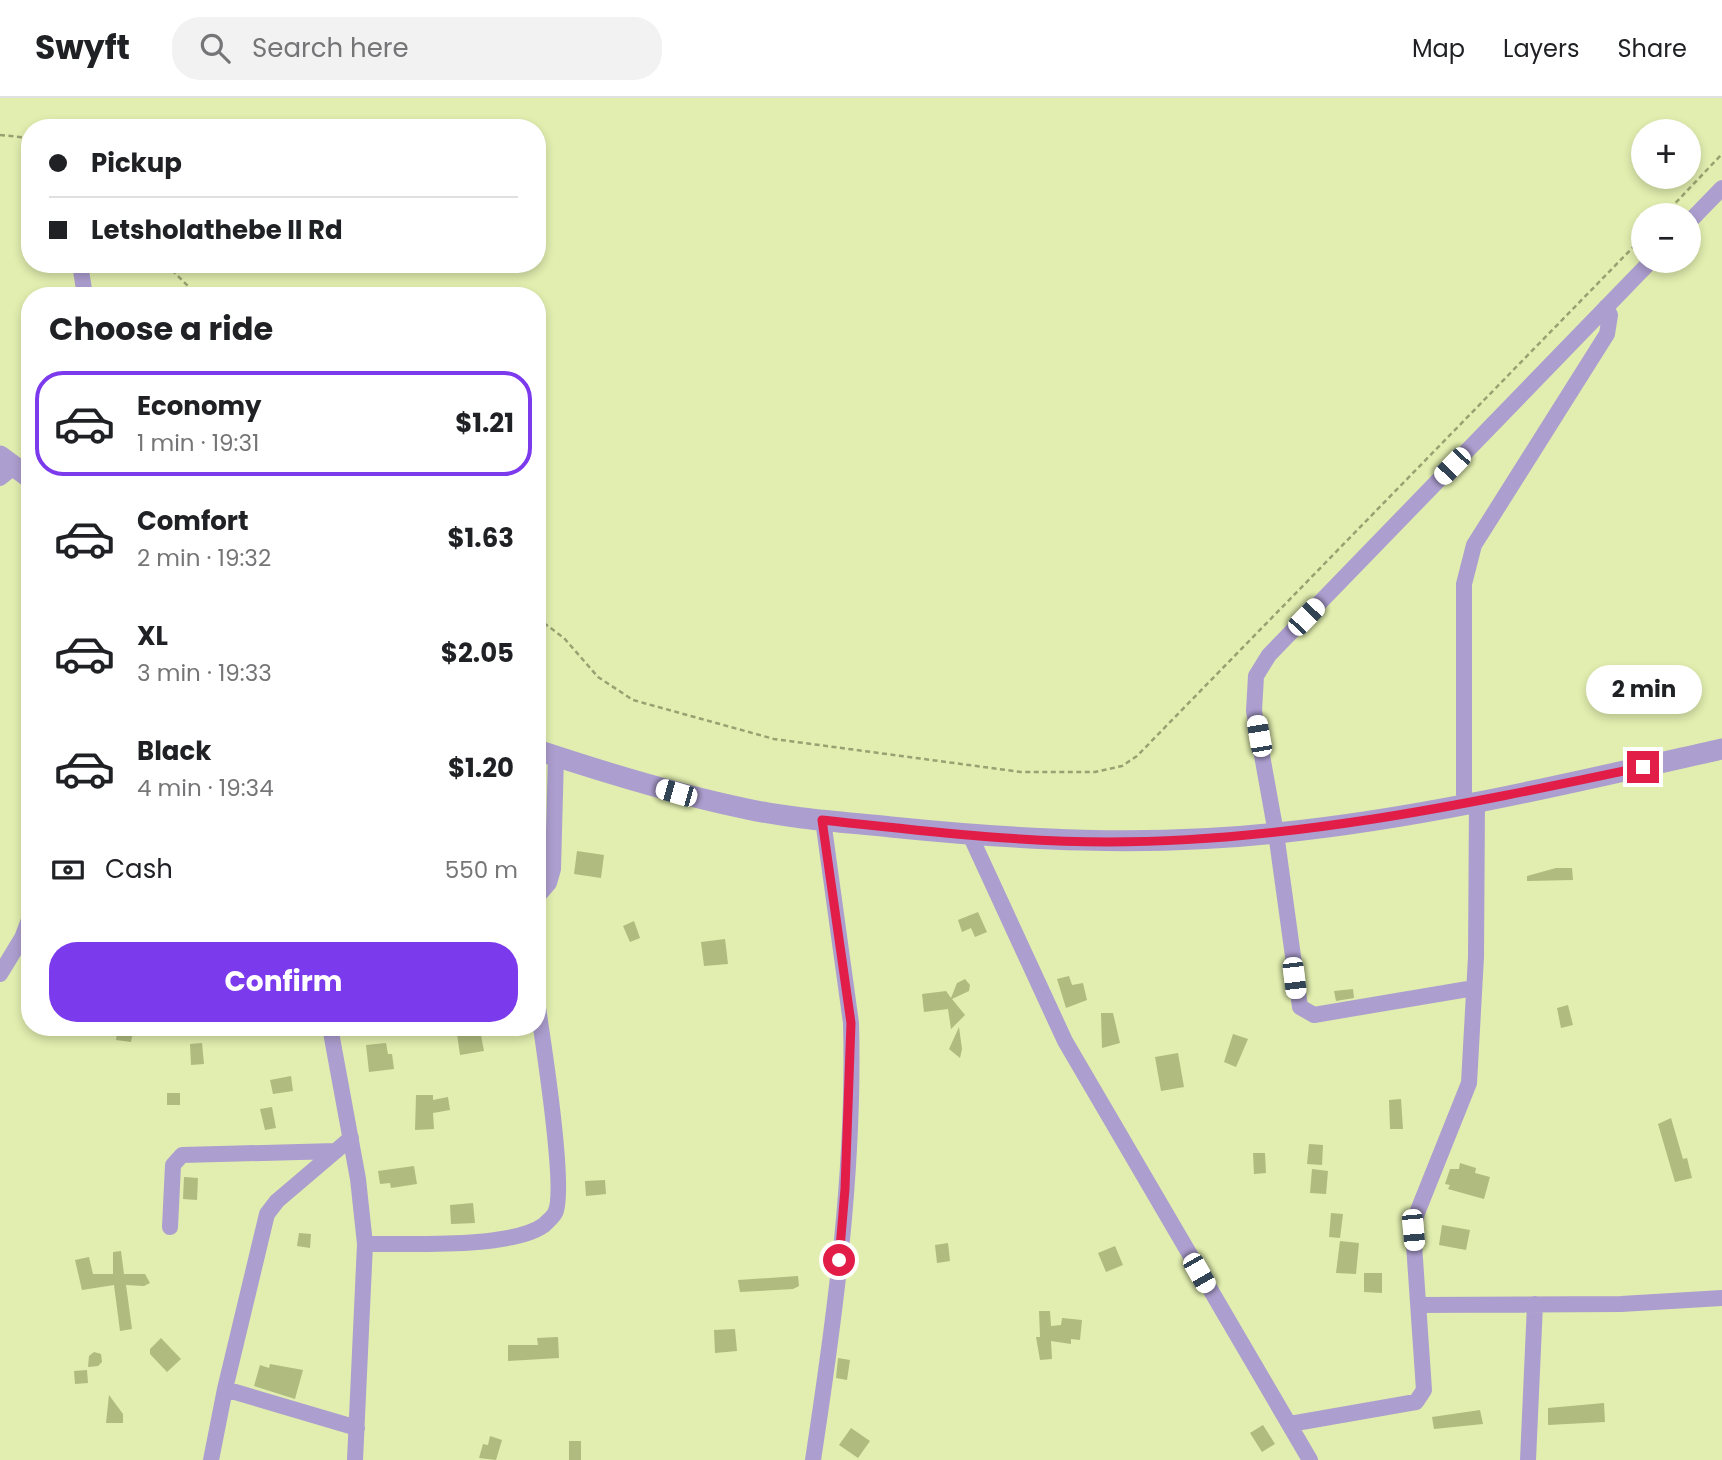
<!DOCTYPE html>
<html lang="en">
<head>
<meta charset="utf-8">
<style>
	:root { --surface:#fff; --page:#f2f2f2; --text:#202124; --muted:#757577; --line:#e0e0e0; --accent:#7c3aed }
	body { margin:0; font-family:Poppins,sans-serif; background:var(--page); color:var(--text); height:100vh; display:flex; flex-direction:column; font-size:26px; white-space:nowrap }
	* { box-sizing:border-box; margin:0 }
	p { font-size:23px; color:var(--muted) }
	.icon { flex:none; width:38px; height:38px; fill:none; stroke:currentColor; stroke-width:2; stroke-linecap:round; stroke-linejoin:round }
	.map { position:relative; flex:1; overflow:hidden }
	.side { position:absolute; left:21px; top:189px; width:525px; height:749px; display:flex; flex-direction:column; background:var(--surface); border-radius:28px; box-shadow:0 4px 10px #0003 }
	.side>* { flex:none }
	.top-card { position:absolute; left:21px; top:21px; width:525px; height:154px; border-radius:28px; box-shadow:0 4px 10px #0003; display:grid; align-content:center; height:154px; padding:0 28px; background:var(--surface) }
	.buttons { position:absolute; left:1631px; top:21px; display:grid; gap:14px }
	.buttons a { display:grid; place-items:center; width:70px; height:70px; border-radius:50%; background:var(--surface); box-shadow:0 4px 10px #0003; font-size:35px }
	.end { position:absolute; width:32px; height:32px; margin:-16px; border:9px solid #e11d48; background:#fff; box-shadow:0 0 0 4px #fff }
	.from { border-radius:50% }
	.bubble { position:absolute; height:49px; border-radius:24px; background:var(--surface); box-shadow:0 4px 10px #0003; font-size:23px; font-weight:700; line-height:49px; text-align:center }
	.car { position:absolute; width:21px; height:42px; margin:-21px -10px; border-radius:9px; box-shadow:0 0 5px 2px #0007; background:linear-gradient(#fff 24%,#345 0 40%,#fff 0 76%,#345 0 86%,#fff 0) }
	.top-card b { display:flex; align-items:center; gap:24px; height:66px; font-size:26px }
	.top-card b+b { border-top:2px solid var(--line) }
	.top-card i { width:18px; height:18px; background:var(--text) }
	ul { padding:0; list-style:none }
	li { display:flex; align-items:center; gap:21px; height:105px; margin:0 14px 10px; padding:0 14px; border:4px solid transparent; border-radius:28px }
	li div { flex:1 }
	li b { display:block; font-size:26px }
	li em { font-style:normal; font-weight:700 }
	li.current { border-color:var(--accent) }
	li>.icon { width:63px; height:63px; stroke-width:1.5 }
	h2 { padding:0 28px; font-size:32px; line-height:84px }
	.pay { display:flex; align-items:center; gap:18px; height:77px; padding:0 28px; font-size:26px }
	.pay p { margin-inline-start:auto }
	.primary-button { display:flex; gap:14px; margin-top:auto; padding:14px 28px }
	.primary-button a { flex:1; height:80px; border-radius:28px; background:var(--accent); color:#fff; font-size:28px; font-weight:700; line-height:80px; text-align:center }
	header { display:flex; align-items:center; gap:42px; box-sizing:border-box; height:98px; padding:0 35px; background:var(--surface); border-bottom:2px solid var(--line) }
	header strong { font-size:33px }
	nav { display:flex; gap:38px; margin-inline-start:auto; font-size:24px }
	.search { width:490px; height:63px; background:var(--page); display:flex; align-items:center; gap:18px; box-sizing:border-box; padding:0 24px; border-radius:28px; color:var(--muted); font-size:26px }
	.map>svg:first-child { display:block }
	.building { fill:#afbb7f }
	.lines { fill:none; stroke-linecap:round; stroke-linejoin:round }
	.path { stroke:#98a171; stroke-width:2.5; stroke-dasharray:5 3.5; stroke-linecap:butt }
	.minor { stroke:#ac9ecf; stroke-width:16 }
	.tertiary { stroke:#ac9ecf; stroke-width:21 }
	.route { stroke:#e11d48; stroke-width:9 }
</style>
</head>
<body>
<header>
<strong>Swyft</strong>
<div class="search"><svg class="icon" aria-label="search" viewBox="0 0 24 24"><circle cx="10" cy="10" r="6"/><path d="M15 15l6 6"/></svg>Search here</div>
<nav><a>Map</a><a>Layers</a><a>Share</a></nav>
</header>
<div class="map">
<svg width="1722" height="1362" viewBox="0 0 1722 1362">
	<rect width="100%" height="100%" fill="#e1eeaf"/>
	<path class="building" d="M577,753L604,757L601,780L574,776Z
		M1556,770H1572L1573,782L1527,783V778Z
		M978,814L987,834L975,839L971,830L962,834L958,822Z
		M634,823L640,840L630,844L623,828Z
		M725,841L728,866L704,868L701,844Z
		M1069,878L1072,887L1083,885L1087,902L1066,910L1057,881Z
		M965,881L970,887L969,893L952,901L965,917L951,931L948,911L924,914L922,896L946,893L951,900L957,885Z
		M1353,891L1354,900L1336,903L1334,893Z
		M1568,907L1573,927L1561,930L1557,910Z
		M1101,915H1113L1120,945L1102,950Z
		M118,929H134L131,944L116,942Z
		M959,929L962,951L960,960L949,951Z
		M480,932L484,953L460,957L457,936Z
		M1233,936L1248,941L1236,969L1224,964Z
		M202,945L204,966L191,967L190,946Z
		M386,945L388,956H392L394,971L369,974L366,947Z
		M1178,955L1184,989L1161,993L1155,959Z
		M291,978L293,993L273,996L270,982Z
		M167,995H180V1007H167Z
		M416,997H433V1002L448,999L450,1012L433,1015L434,1031L415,1032Z
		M1401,1001L1403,1031H1390L1389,1002Z
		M272,1009L276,1030L265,1032L260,1011Z
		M1671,1020L1683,1061L1687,1060L1692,1080L1675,1084L1658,1026Z
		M1309,1046L1323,1047L1322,1067L1307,1066Z
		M1253,1055H1265L1266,1075L1254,1076Z
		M1460,1065L1476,1070L1475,1075L1490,1079L1484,1101L1448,1091L1450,1087L1445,1086L1450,1071H1459Z
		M414,1068L417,1086L391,1090L390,1085L380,1086L378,1073Z
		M1312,1071L1328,1073L1326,1096L1310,1095Z
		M184,1079L198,1080L197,1102L183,1101Z
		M605,1082L606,1096L586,1098L585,1083Z
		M473,1105L475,1125L451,1126L450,1107Z
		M1331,1115L1343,1116L1340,1140L1329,1139Z
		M1442,1127L1470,1132L1466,1152L1439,1147Z
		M299,1135L311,1136L310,1150L297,1148Z
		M1340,1143L1359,1145L1356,1176L1336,1175Z
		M948,1145L950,1163L937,1165L935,1147Z
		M1115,1148L1123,1167L1106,1174L1098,1155Z
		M121,1153L124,1176H145L150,1185L144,1188L126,1187L132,1231L120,1233L114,1187L82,1192L75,1162L89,1159L93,1176H113V1154Z
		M1364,1175H1382V1195L1364,1194Z
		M798,1178L799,1188L793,1191L740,1194L738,1182Z
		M1039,1213H1050L1051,1228L1061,1227L1062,1220L1082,1222L1080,1242L1071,1241V1246L1051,1243L1052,1261L1040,1262L1036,1239H1040Z
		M735,1231L737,1253L715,1255L714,1232Z
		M558,1239L559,1260L508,1263V1247H538L537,1240Z
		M161,1240L181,1261L167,1274L150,1256V1251Z
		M94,1254L101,1256L102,1264L98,1268L88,1269L89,1258Z
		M838,1260L850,1262L847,1282L836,1280Z
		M270,1266L303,1272L295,1301L254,1288L260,1267L269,1270Z
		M87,1272L88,1285L75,1286L74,1273Z
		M109,1297L123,1316V1325H106Z
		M1604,1305L1605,1324L1548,1327V1310Z
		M1480,1312L1483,1326L1434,1331L1432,1319Z
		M1263,1327L1275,1346L1262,1354L1250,1335Z
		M851,1330L870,1343L858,1360L839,1347Z
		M490,1338L502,1342L496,1362L479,1360L483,1346L488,1347Z
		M569,1343H581V1362H569Z"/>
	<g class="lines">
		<path class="path" d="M0,37L30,40
			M1664,117L1722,56
			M166,166L198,198
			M537,520L564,540L598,579L633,602L774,641L1021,674H1095L1122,668L1137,658L1643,139"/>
		<path class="minor" d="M1689,124L1722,90
			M80,166L85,198
			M0,380L14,369
			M1464,705V486L1474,447L1607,236L1610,217L1606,209
			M970,737L1065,943L1310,1362
			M537,799L549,785L553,771L556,658
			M0,876L22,840L30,819
			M1474,890L1314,917L1300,909L1276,735L1254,613L1256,578L1269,557L1651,163
			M330,929L358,1081L365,1146L355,1362
			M170,1129L173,1067L182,1057L336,1053
			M365,1146C407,1145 511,1151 544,1127C547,1124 553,1119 555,1115C567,1093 542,937 537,903
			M1419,1207L1621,1206L1722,1200
			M225,1291L357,1330
			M1290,1326L1410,1305L1416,1304L1424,1292L1413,1132L1417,1115L1469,985L1476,859L1477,702
			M211,1362L225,1291L267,1116L277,1103L351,1040
			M813,1362C835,1218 855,1071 851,925L823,722
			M1528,1362L1535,1206"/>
		<path class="tertiary" d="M0,358L30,380
			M537,652C606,675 675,696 747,711C794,721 843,724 891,729C1019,742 1148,749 1277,735C1426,720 1575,684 1722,651"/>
	</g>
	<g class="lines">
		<path class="route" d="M839,1162L845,1091L851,925L822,722C917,732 1013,744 1108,744C1289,744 1467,706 1643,669"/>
	</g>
</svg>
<div class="buttons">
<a>+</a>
<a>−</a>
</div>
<i class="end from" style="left:839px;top:1162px"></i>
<i class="end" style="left:1643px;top:669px"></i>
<div class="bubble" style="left:1586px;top:567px;width:116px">2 min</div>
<i class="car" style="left:1452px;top:368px;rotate:224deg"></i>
<i class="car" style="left:1306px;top:519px;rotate:44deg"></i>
<i class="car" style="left:1259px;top:638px;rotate:350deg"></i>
<i class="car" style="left:676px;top:695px;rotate:286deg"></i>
<i class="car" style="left:1294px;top:880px;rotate:173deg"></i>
<i class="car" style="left:1413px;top:1132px;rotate:175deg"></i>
<i class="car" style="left:1199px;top:1175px;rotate:150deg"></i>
<div class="top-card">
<b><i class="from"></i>Pickup</b>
<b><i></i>Letsholathebe II Rd</b>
</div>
<section class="side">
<h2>Choose a ride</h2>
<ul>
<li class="current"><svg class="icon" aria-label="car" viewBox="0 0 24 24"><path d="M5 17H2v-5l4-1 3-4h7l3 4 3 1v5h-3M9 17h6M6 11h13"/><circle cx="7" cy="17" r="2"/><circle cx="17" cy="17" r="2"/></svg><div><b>Economy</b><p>1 min · 19:31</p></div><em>$1.21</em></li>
<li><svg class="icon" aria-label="car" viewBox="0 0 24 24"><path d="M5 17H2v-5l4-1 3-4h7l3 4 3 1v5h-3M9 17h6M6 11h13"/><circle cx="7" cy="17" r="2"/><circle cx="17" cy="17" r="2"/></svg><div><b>Comfort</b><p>2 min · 19:32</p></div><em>$1.63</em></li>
<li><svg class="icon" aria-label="car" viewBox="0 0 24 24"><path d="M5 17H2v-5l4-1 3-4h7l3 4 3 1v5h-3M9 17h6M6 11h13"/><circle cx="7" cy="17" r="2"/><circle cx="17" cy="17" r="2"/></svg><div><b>XL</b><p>3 min · 19:33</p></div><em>$2.05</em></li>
<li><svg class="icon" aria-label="car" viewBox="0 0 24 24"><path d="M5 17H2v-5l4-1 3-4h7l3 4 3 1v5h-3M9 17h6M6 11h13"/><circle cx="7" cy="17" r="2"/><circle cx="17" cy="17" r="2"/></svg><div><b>Black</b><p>4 min · 19:34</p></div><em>$1.20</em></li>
</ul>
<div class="pay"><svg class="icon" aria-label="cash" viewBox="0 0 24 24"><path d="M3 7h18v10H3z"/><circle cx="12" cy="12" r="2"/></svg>Cash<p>550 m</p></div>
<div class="primary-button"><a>Confirm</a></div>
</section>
</div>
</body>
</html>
